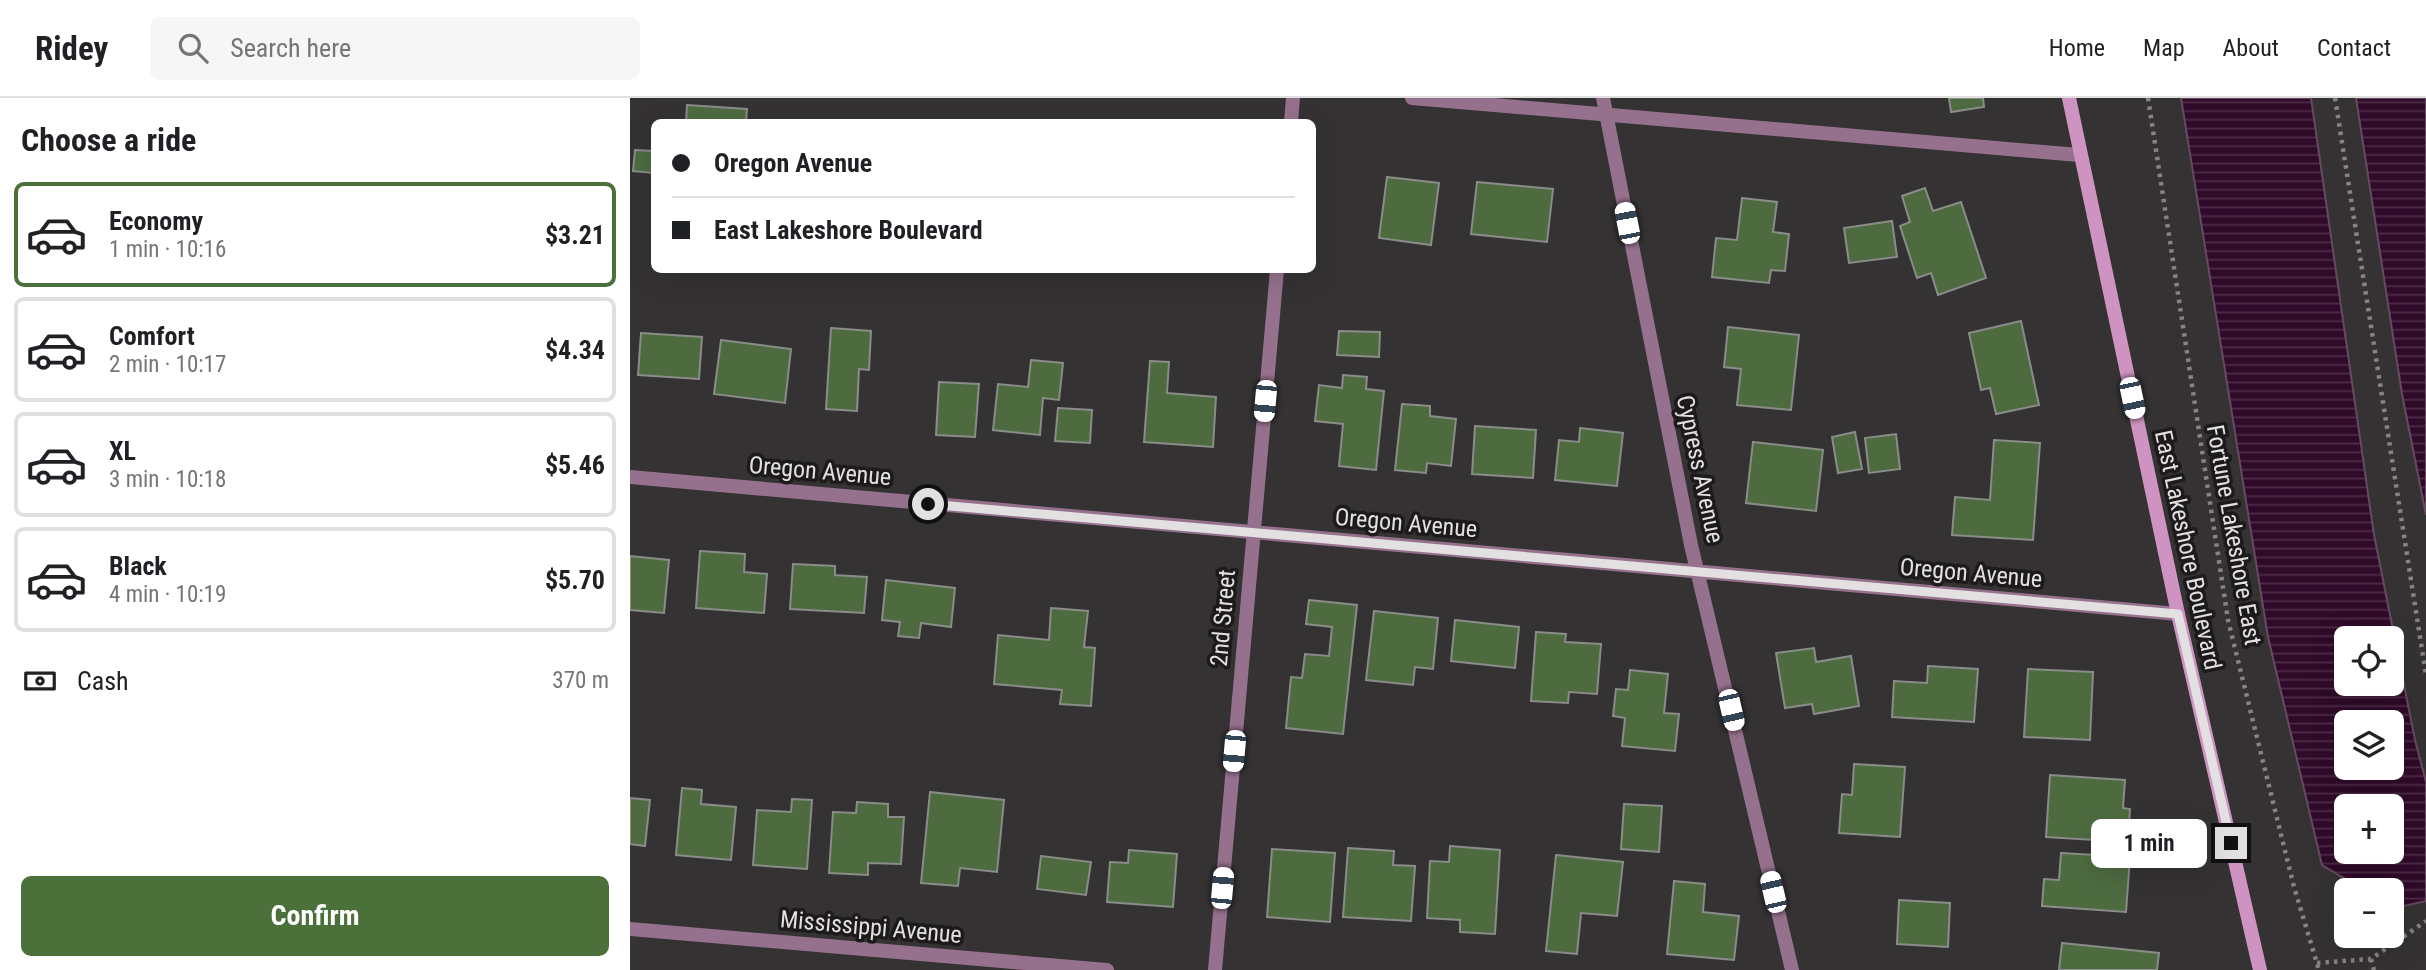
<!DOCTYPE html>
<html lang="en">
<head>
<meta charset="utf-8">
<style>
	:root { --surface:#fff; --page:#f6f6f6; --text:#202124; --muted:#757577; --line:#e0e0e0; --accent:#4b7039 }
	body { margin:0; font-family:"Roboto Condensed",sans-serif; background:var(--page); color:var(--text); height:100vh; display:flex; flex-direction:column; font-size:26px; white-space:nowrap }
	* { box-sizing:border-box; margin:0 }
	p { font-size:23px; color:var(--muted) }
	.icon { flex:none; width:38px; height:38px; fill:none; stroke:currentColor; stroke-width:2; stroke-linecap:round; stroke-linejoin:round }
	.map { position:relative; flex:1; overflow:hidden }
	.side { display:flex; flex-direction:column; background:var(--surface); width:630px }
	.side>* { flex:none }
	.guide { position:absolute; left:21px; top:21px; width:665px; height:154px; border-radius:10px; box-shadow:0 7px 28px #0002; display:grid; align-content:center; height:154px; padding:0 21px; background:var(--surface) }
	.buttons { position:absolute; left:1704px; top:528px; display:grid; gap:14px }
	.buttons a { display:grid; place-items:center; width:70px; height:70px; border-radius:10px; background:var(--surface); box-shadow:0 7px 28px #0002; font-size:35px }
	.end { position:absolute; width:32px; height:32px; margin:-16px; border:9px solid #e3e0e2; background:#111; box-shadow:0 0 0 4px #111 }
	.from { border-radius:50% }
	.bubble { position:absolute; height:49px; border-radius:10px; background:var(--surface); box-shadow:0 7px 28px #0002; font-size:23px; font-weight:700; line-height:49px; text-align:center }
	.car { position:absolute; width:21px; height:42px; margin:-21px -10px; border-radius:9px; box-shadow:0 0 5px 2px #0007; background:linear-gradient(#fff 24%,#345 0 40%,#fff 0 76%,#345 0 86%,#fff 0) }
	.guide b { display:flex; align-items:center; gap:24px; height:66px; font-size:26px }
	.guide b+b { border-top:2px solid var(--line) }
	.guide i { width:18px; height:18px; background:var(--text) }
	ul { padding:0; list-style:none }
	li { display:flex; align-items:center; gap:21px; height:105px; margin:0 14px 10px; padding:0 7px; border:4px solid var(--line); border-radius:10px }
	li div { flex:1 }
	li b { display:block; font-size:26px }
	li em { font-style:normal; font-weight:700 }
	li.current { border-color:var(--accent) }
	li>.icon { width:63px; height:63px; stroke-width:1.5 }
	h2 { padding:0 21px; font-size:32px; line-height:84px }
	.pay { display:flex; align-items:center; gap:18px; height:77px; padding:0 21px; font-size:26px }
	.pay p { margin-inline-start:auto }
	.primary-button { display:flex; gap:14px; margin-top:auto; padding:14px 21px }
	.primary-button a { flex:1; height:80px; border-radius:10px; background:var(--accent); color:#fff; font-size:28px; font-weight:700; line-height:80px; text-align:center }
	header { display:flex; align-items:center; gap:42px; box-sizing:border-box; height:98px; padding:0 35px; background:var(--surface); border-bottom:2px solid var(--line) }
	header strong { font-size:33px }
	nav { display:flex; gap:38px; margin-inline-start:auto; font-size:24px }
	.search { width:490px; height:63px; background:var(--page); display:flex; align-items:center; gap:18px; box-sizing:border-box; padding:0 24px; border-radius:10px; color:var(--muted); font-size:26px }
	main { display:flex; flex:1; min-height:0 }
	.map>svg:first-child { display:block }
	.water { fill:url(#water-rules); stroke:#654a60; stroke-width:2; fill-rule:evenodd }
	.building { fill:#4e6b40; stroke:#898c88; stroke-width:2 }
	.lines { fill:none; stroke-linecap:round; stroke-linejoin:round }
	.path { stroke:#868385; stroke-width:4.5; stroke-dasharray:3.5 5; stroke-linecap:butt }
	.street { stroke:#96718d; stroke-width:14 }
	.secondary { stroke:#ce93c0; stroke-width:14 }
	.route { stroke:#e3e0e2; stroke-width:9 }
	.labels { text-anchor:middle; stroke-width:7; stroke-linejoin:round; paint-order:stroke }
	.street-label { font-size:24px; fill:#e3e0e2; stroke:#1c1a1b }
</style>
</head>
<body>
<header>
<strong>Ridey</strong>
<div class="search"><svg class="icon" aria-label="search" viewBox="0 0 24 24"><circle cx="10" cy="10" r="6"/><path d="M15 15l6 6"/></svg>Search here</div>
<nav><a>Home</a><a>Map</a><a>About</a><a>Contact</a></nav>
</header>
<main>
<section class="side">
<h2>Choose a ride</h2>
<ul>
<li class="current"><svg class="icon" aria-label="car" viewBox="0 0 24 24"><path d="M5 17H2v-5l4-1 3-4h7l3 4 3 1v5h-3M9 17h6M6 11h13"/><circle cx="7" cy="17" r="2"/><circle cx="17" cy="17" r="2"/></svg><div><b>Economy</b><p>1 min · 10:16</p></div><em>$3.21</em></li>
<li><svg class="icon" aria-label="car" viewBox="0 0 24 24"><path d="M5 17H2v-5l4-1 3-4h7l3 4 3 1v5h-3M9 17h6M6 11h13"/><circle cx="7" cy="17" r="2"/><circle cx="17" cy="17" r="2"/></svg><div><b>Comfort</b><p>2 min · 10:17</p></div><em>$4.34</em></li>
<li><svg class="icon" aria-label="car" viewBox="0 0 24 24"><path d="M5 17H2v-5l4-1 3-4h7l3 4 3 1v5h-3M9 17h6M6 11h13"/><circle cx="7" cy="17" r="2"/><circle cx="17" cy="17" r="2"/></svg><div><b>XL</b><p>3 min · 10:18</p></div><em>$5.46</em></li>
<li><svg class="icon" aria-label="car" viewBox="0 0 24 24"><path d="M5 17H2v-5l4-1 3-4h7l3 4 3 1v5h-3M9 17h6M6 11h13"/><circle cx="7" cy="17" r="2"/><circle cx="17" cy="17" r="2"/></svg><div><b>Black</b><p>4 min · 10:19</p></div><em>$5.70</em></li>
</ul>
<div class="pay"><svg class="icon" aria-label="cash" viewBox="0 0 24 24"><path d="M3 7h18v10H3z"/><circle cx="12" cy="12" r="2"/></svg>Cash<p>370 m</p></div>
<div class="primary-button"><a>Confirm</a></div>
</section>
<div class="map">
<svg width="1796" height="872" viewBox="0 0 1796 872">
	<defs>
		<pattern id="water-rules" width="6" height="5" patternUnits="userSpaceOnUse" patternTransform="scale(1.75)"><rect width="6" height="5" fill="#2f0a29"/><path d="M0 2.5h6" fill="none" stroke="#4d2d48"/></pattern>
	</defs>
	<rect width="100%" height="100%" fill="#353234"/>
	<path class="water" d="M1551,0H1681L1744,437L1785,642L1796,684V803L1769,809L1762,805V793H1736L1692,767L1638,539ZM1717,541H1762V586H1717ZM1717,625H1762V670H1717ZM1717,709H1762V754H1717Z
		M1726,0H1796V417L1772,296Z"/>
	<path class="building" d="M1319,0H1353L1354,9L1321,14Z
		M57,7L117,11L116,24H56Z
		M5,52L24,53V75L3,73Z
		M757,79L809,85L801,147L749,140Z
		M847,84L923,91L917,144L841,136Z
		M1295,90L1303,113L1331,104L1356,180L1308,197L1301,175L1287,180L1270,128L1280,124L1272,98Z
		M1112,100L1147,104L1143,134L1159,136L1155,173L1141,172L1139,185L1082,179L1086,140L1107,142Z
		M1262,123L1267,159L1219,165L1214,130Z
		M1391,223L1409,307L1366,316L1360,290L1351,292L1339,235Z
		M1098,229L1169,237L1161,312L1107,307L1111,271L1094,269Z
		M201,230L241,233L239,272L229,271L227,313L196,311Z
		M709,233L750,234L749,259L707,257Z
		M11,235L72,239L69,281L8,277Z
		M91,242L161,251L155,305L84,296Z
		M401,262L433,265L429,302L413,300L410,337L363,332L368,286L398,289Z
		M520,263L539,264L537,295L586,299L583,349L514,344Z
		M713,277L737,279L736,291L754,293L746,372L709,368L713,326L685,323L689,287L712,290Z
		M309,284L349,286L345,339L306,337Z
		M772,306L800,308V318L826,321L821,368L797,365L796,375L765,372Z
		M428,310L462,312L460,345L425,343Z
		M845,328L906,332L903,380L842,376Z
		M950,330L993,335L987,388L925,382L929,342L949,344Z
		M1225,334L1232,371L1208,375L1202,339Z
		M1266,336L1270,371L1239,375L1235,340Z
		M1364,342L1410,345L1403,442L1322,437L1325,399L1360,402Z
		M1123,344L1193,352L1186,413L1116,405Z
		M70,453L115,456L114,474L137,476L134,515L66,510Z
		M0,458L39,462L34,515L0,512Z
		M163,466L205,468V477L237,479L234,515L160,511Z
		M256,482L325,490L321,529L291,525L289,540L268,538L270,524L252,522Z
		M679,502L727,507L713,636L656,630L661,579L672,580L675,556L699,558L702,529L676,526Z
		M421,510L458,513L454,549L465,550L461,608L430,606L432,592L364,586L368,537L419,542Z
		M744,513L808,520L803,571L785,569L783,587L736,582Z
		M825,522L889,529L885,570L821,563Z
		M906,534L936,536L935,544L971,546L967,596L939,594L938,605L901,603Z
		M1184,550L1186,564L1221,558L1229,608L1184,616L1182,606L1155,610L1146,555Z
		M1298,568L1348,571L1344,624L1262,619L1264,583L1297,585Z
		M1398,571L1463,574L1460,642L1394,639Z
		M1000,572L1038,576L1034,615L1049,616L1045,653L992,648L995,620L983,618L986,591L998,592Z
		M1224,666L1275,669L1270,739L1209,735L1212,696L1222,697Z
		M1420,677L1495,682L1493,710L1500,711L1498,744L1416,739Z
		M52,690L72,692L71,706L106,709L101,762L46,757Z
		M300,694L374,702L367,774L330,770L328,788L291,785Z
		M0,700L20,702L15,748L0,746Z
		M162,701L182,702L177,771L123,767L127,712L161,714Z
		M227,704L258,706V719H274L271,766L238,765V777L199,775L203,714L226,715Z
		M994,706L1032,708L1029,754L991,751Z
		M820,748L870,752L865,836L830,834V822L797,820L800,763L819,764Z
		M718,750L764,753L763,767L785,768L781,823L713,819Z
		M642,751L705,755L700,824L637,819Z
		M499,752L547,756L543,809L477,804L480,764L498,765Z
		M1431,755L1500,759L1496,814L1412,808L1414,781L1429,782Z
		M926,757L993,764L987,818L951,815L947,856L916,853Z
		M411,758L461,764L456,797L407,791Z
		M1044,783L1075,786L1073,814L1109,818L1104,862L1037,856Z
		M1269,802L1320,805L1318,849L1267,846Z
		M1432,845L1529,855L1527,872H1429Z"/>
	<g class="lines">
		<path class="path" d="M1518,0L1598,522L1664,789L1689,872
			M1705,0L1796,577
			M1741,861L1744,872
			M1687,865L1741,861L1796,823"/>
		<path class="street" d="M782,0L1449,57
			M973,0L1061,447L1162,872
			M661,24L663,0
			M0,379L1548,516
			M0,831L477,872
			M585,872L647,172"/>
		<path class="secondary" d="M1439,0L1548,516L1630,872"/>
	</g>
	<g class="lines">
		<path class="route" d="M298,406L1548,516L1601,745"/>
	</g>
	<g class="labels">
		<g class="street-label">
			<text transform="translate(1070 371) rotate(78)" y="8">Cypress Avenue</text>
			<text transform="translate(190 373) rotate(5)" y="8">Oregon Avenue</text>
			<text transform="translate(776 425) rotate(5)" y="8">Oregon Avenue</text>
			<text transform="translate(1604 437) rotate(80)" y="8">Fortune Lakeshore East</text>
			<text transform="translate(1558 452) rotate(78)" y="8">East Lakeshore Boulevard</text>
			<text transform="translate(1341 475) rotate(5)" y="8">Oregon Avenue</text>
			<text transform="translate(593 520) rotate(-85)" y="8">2nd Street</text>
			<text transform="translate(241 829) rotate(5)" y="8">Mississippi Avenue</text>
		</g>
	</g>
</svg>
<div class="buttons">
<a><svg class="icon" aria-label="locate" viewBox="0 0 24 24"><circle cx="12" cy="12" r="6"/><path d="M12 2v4M12 18v4M2 12h4M18 12h4"/></svg></a>
<a><svg class="icon" aria-label="layers" viewBox="0 0 24 24"><path d="M12 4l9 5-9 5-9-5zM3 14l9 5 9-5"/></svg></a>
<a>+</a>
<a>−</a>
</div>
<i class="end from" style="left:298px;top:406px"></i>
<i class="end" style="left:1601px;top:745px"></i>
<div class="bubble" style="left:1461px;top:721px;width:116px">1 min</div>
<i class="car" style="left:997px;top:125px;rotate:349deg"></i>
<i class="car" style="left:1502px;top:300px;rotate:168deg"></i>
<i class="car" style="left:635px;top:303px;rotate:185deg"></i>
<i class="car" style="left:1101px;top:612px;rotate:167deg"></i>
<i class="car" style="left:604px;top:653px;rotate:185deg"></i>
<i class="car" style="left:592px;top:790px;rotate:5deg"></i>
<i class="car" style="left:1143px;top:794px;rotate:347deg"></i>
<div class="guide">
<b><i class="from"></i>Oregon Avenue</b>
<b><i></i>East Lakeshore Boulevard</b>
</div>
</div>
</main>
</body>
</html>
